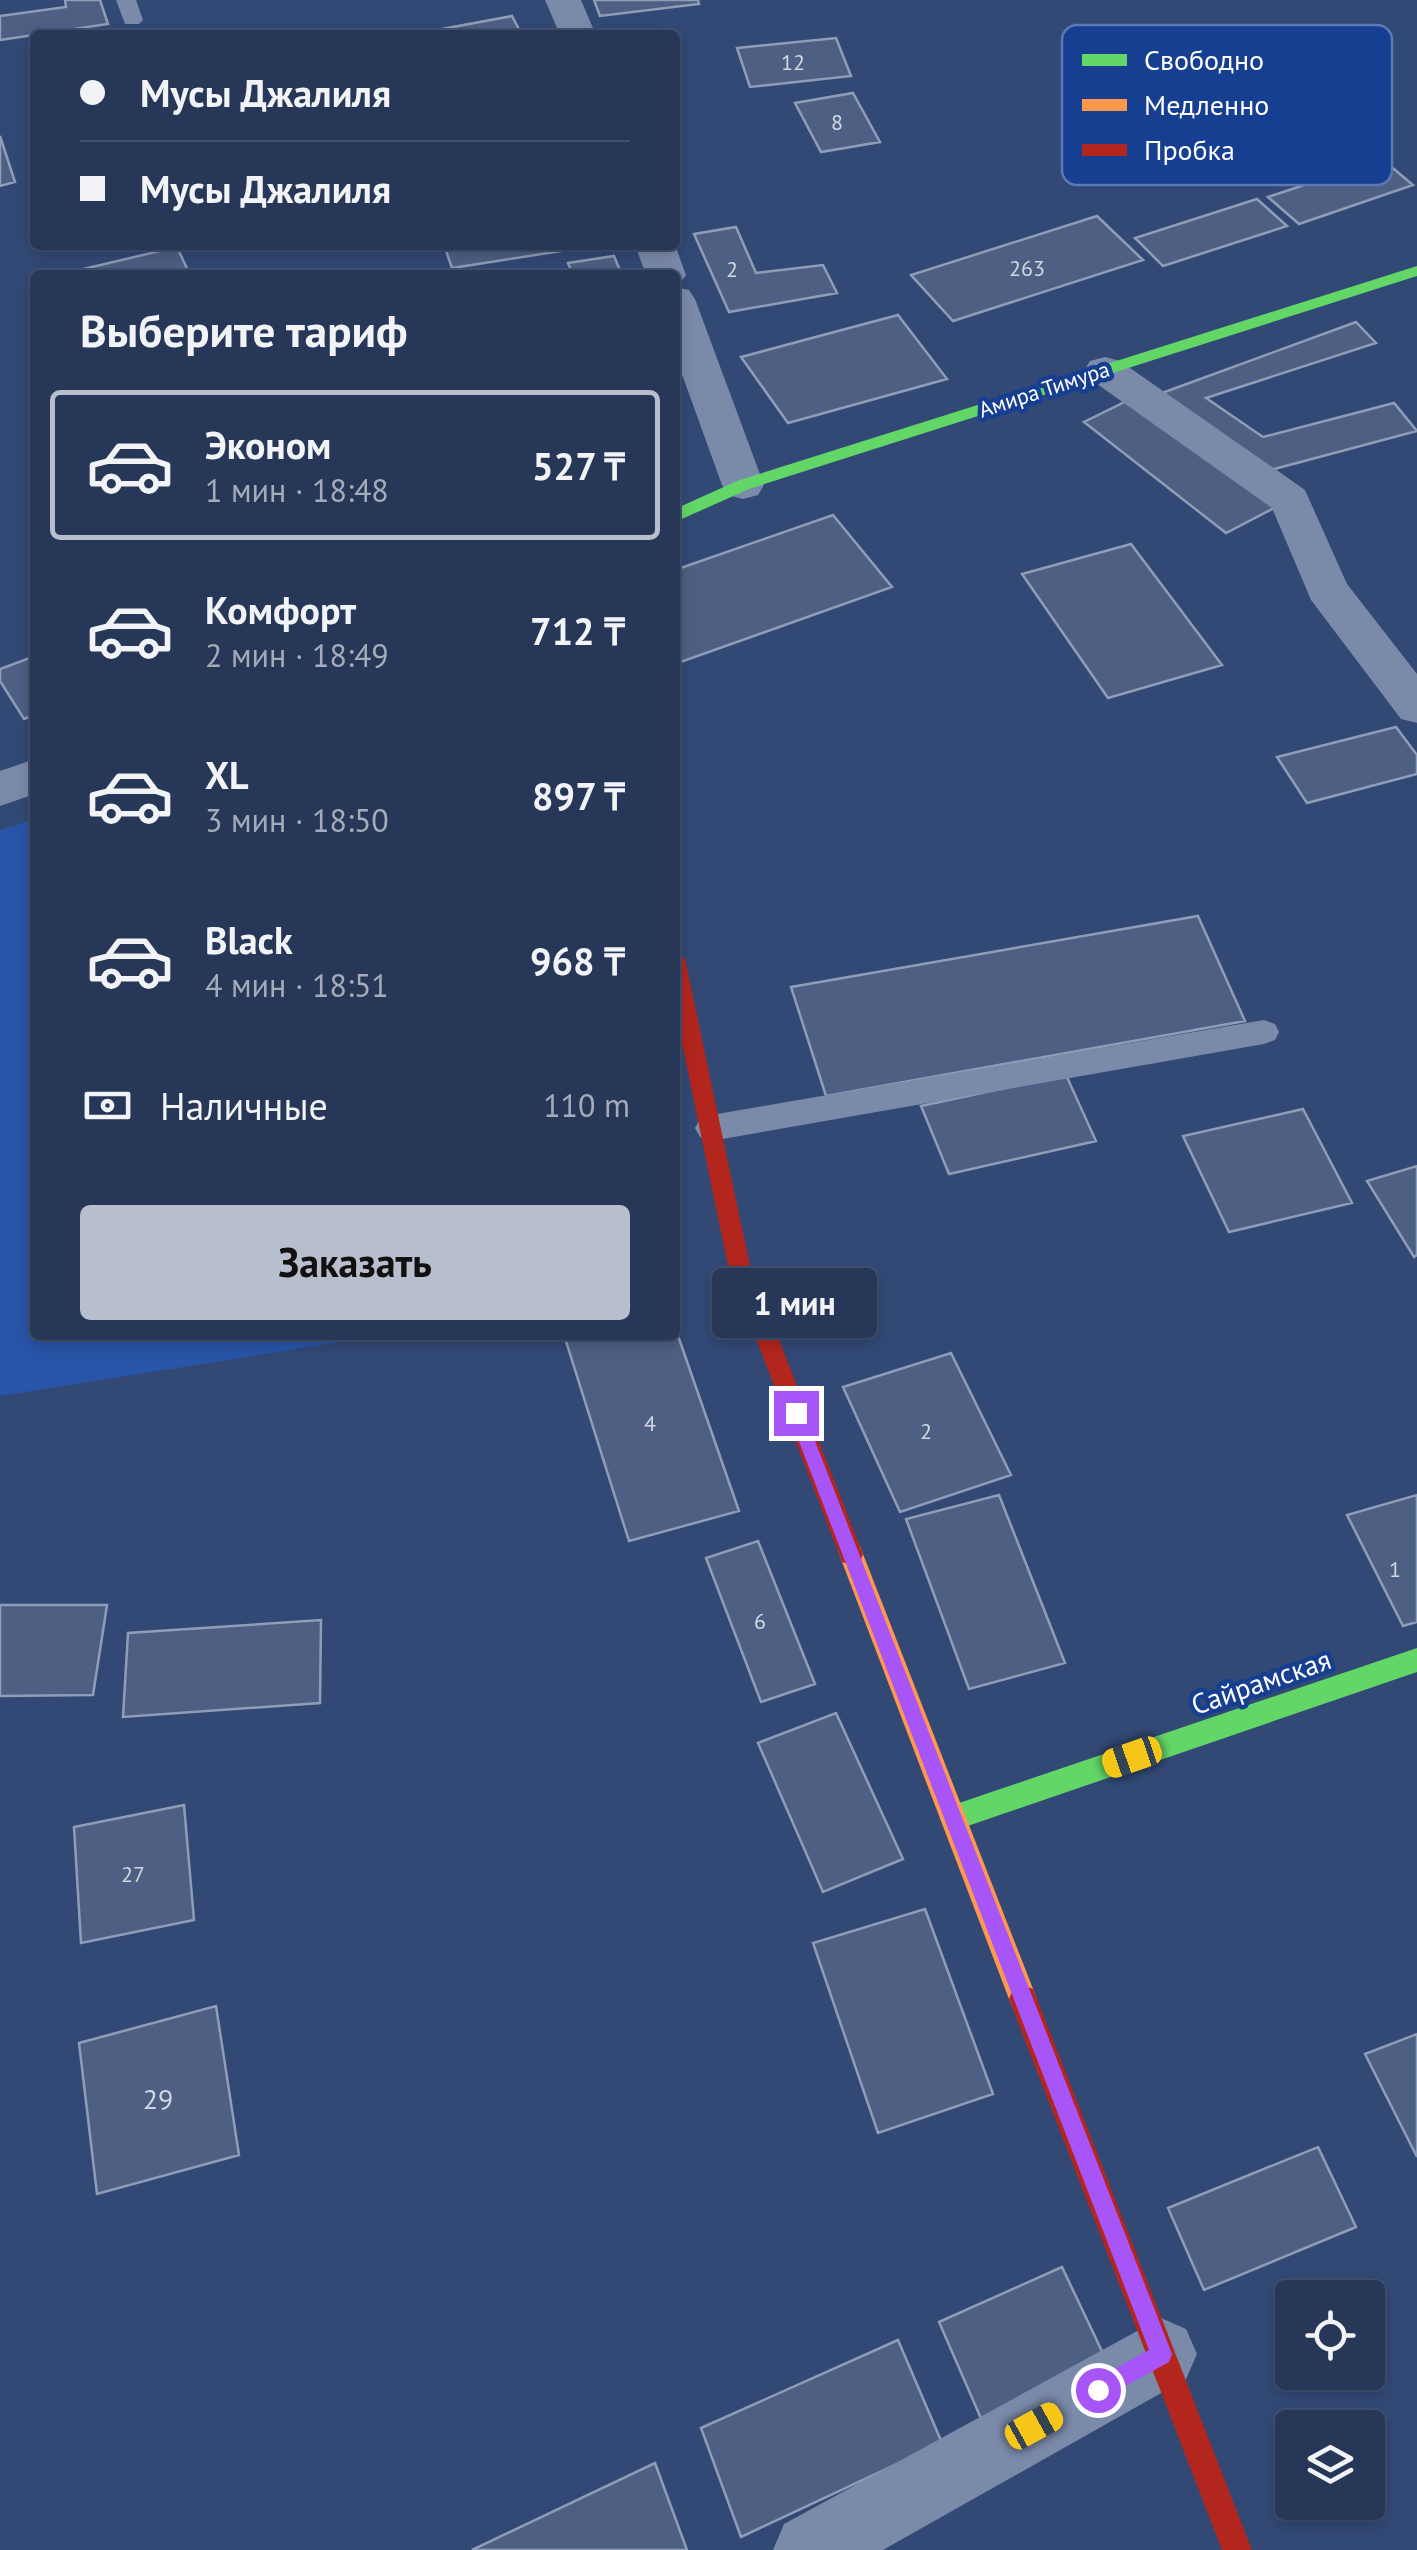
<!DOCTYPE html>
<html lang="ru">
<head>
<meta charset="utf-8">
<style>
	:root { --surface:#263758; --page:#324261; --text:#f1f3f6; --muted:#a4acba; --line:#42516e; --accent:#b7bfcf }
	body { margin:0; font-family:"PT Sans",sans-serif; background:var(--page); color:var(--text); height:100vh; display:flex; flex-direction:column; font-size:38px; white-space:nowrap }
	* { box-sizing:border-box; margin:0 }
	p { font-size:32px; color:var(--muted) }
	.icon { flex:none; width:55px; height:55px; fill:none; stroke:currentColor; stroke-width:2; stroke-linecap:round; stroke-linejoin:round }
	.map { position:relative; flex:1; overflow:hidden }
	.sheet { position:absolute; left:30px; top:270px; width:650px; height:1070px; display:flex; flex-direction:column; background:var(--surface); border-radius:10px; box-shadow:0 5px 15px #0003,0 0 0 2px var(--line) }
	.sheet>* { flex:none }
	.top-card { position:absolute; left:30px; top:30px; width:650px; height:220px; border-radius:10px; box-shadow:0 5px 15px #0003,0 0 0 2px var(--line); display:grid; align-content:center; height:220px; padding:0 50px; background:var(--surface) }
	.fabs { position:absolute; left:1275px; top:2280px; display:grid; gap:20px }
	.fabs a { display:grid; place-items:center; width:110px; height:110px; border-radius:10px; background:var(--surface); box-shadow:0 5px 15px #0003,0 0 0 2px var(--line); font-size:50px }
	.end { position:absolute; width:45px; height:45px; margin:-22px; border:12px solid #a855f7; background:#fff; box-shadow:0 0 0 5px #fff }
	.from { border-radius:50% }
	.bubble { position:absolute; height:70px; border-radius:10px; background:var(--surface); box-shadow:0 5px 15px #0003,0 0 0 2px var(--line); font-size:32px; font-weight:700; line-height:70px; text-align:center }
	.car { position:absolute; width:30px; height:60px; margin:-30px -15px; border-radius:12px; box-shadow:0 0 8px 2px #0007; background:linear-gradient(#f5c518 24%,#345 0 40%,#f5c518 0 76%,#345 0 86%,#f5c518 0) }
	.top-card b { display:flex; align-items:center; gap:35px; height:95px; font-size:38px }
	.top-card b+b { border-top:2px solid var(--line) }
	.top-card i { width:25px; height:25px; background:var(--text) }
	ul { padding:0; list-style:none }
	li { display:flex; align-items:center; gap:30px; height:150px; margin:0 20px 15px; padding:0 30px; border:5px solid transparent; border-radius:10px }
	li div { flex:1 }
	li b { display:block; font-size:38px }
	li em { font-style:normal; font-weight:700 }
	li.selected { border-color:var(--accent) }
	li>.icon { width:90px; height:90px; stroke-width:1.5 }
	h2 { padding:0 50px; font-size:45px; line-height:120px }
	.pay { display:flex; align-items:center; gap:25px; height:110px; padding:0 50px; font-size:38px }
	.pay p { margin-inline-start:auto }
	.cta { display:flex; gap:20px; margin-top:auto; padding:20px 50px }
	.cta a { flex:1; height:115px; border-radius:10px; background:var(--accent); color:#111; font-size:40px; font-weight:700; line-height:115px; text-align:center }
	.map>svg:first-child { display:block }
	.green { fill:#2955a8 }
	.building { fill:#4d6084; stroke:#8f9db7; stroke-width:2.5 }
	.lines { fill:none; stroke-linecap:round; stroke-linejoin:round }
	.lane { fill:#7a8aa9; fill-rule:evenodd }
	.street { fill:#7a8aa9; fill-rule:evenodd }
	.fast { fill:#63d668; fill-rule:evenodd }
	.slow { fill:#ff974d; fill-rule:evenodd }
	.jam { fill:#b3261e; fill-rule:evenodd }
	.route { fill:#a855f7 }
	.labels { text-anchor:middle; stroke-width:9; stroke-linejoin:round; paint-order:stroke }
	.number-label { font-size:22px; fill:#d2d7e0 }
	.far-street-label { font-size:22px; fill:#fff; stroke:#163f92 }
	.street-label { font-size:28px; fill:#fff; stroke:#163f92 }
	.near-number-label { font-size:28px; fill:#d2d7e0 }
	.key { fill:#163f92; stroke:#5c79b3; stroke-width:2.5 }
	.key-label { font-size:28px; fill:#fff }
</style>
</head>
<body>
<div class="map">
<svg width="1417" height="2550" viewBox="0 0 1417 2550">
	<rect width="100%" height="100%" fill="#324976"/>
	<path class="green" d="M35,819V1335L366,1338L0,1396V830Z"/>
	<path class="building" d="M65,0H100L108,24L0,40V16L66,7Z
		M594,0H698L699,4L600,16Z
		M512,16L522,35H410Z
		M836,38L851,76L750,87L737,48Z
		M853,93L880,142L821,152L795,103Z
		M0,136L15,182L0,186Z
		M1382,159L1413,185L1299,224L1268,197Z
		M1257,199L1287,226L1163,266L1135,238Z
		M1097,216L1143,260L953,321L911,275Z
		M736,227L756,273L823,265L837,293L729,312L694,234Z
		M444,245H600L452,268Z
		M177,247L190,275H86L83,269Z
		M614,256L622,275H573L568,263Z
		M898,315L947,379L788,423L741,357Z
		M1356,322L1376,343L1206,398L1263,437L1394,403L1417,431L1263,472L1162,393Z
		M1135,397L1278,506L1226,533L1084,422Z
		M833,515L892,587L675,664V570Z
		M1131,544L1222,665L1108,698L1022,574Z
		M35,656V715L24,719L0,681V669Z
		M1396,727L1417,755V774L1307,803L1277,757Z
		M1198,916L1245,1021L826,1096L791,987Z
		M1066,1075L1096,1141L949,1174L921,1106Z
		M1303,1109L1352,1203L1229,1232L1183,1136Z
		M1417,1166V1255L1414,1257L1367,1181Z
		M675,1327L739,1511L629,1541L564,1335H675Z
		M951,1353L1011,1475L900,1512L843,1387Z
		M999,1495L1065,1663L969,1689L906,1519Z
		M1417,1495V1622L1403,1626L1347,1515Z
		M758,1541L815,1684L761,1702L706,1558Z
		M0,1605H107L93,1695L0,1696Z
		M321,1620L320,1703L123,1717L128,1633Z
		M836,1713L903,1859L823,1892L758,1743Z
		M184,1805L194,1920L81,1943L74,1827Z
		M925,1909L993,2094L878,2133L813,1943Z
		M216,2006L239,2155L97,2194L79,2043Z
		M1417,2034V2157L1365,2054Z
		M1318,2147L1356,2227L1204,2290L1168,2208Z
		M1062,2267L1108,2364L983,2423L939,2322Z
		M898,2340L942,2443L741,2537L701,2428Z
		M655,2463L687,2550H472Z"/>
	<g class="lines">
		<path class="lane" d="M116,0H136L143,20L139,24H125Z
			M1264,1020L1275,1024L1279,1032L1275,1040L1264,1044L711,1141L700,1137L695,1128L700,1119L711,1115Z"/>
		<path class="street" d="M545,0H581L596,35H560Z
			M635,245H675L686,275L680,283L675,285V275H646Z
			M675,287L689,290L695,299L764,485L758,495L743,499L728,495L722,485L675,355Z
			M1105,357L1120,361L1305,490L1347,584L1417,674V723L1401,719L1311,600L1272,508L1090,379L1084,370L1090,361Z
			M35,759V794L0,806V771Z
			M1161,2318L1186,2329L1197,2354L1186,2379L883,2550H773L784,2524Z"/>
		<path class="fast" d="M1417,266V276L749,489L675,522V509L737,481Z
			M1417,1648V1672L953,1831L944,1827L940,1818L944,1809L953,1805Z"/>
		<path class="slow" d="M851,1543L860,1546L863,1554L1037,1999L1033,2009L1023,2013L1013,2009L1009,1999L839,1554L842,1546Z"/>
		<path class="jam" d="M675,951L685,959L750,1266L863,1554L860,1562L851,1565L842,1562L839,1554L728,1266L675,1009Z
			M1023,1985L1033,1989L1037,1999L1252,2550H1222L1009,1999L1013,1989Z"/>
	</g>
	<path class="route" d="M796,1406L804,1413L1172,2354L1169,2362L1098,2401L1087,2390L1090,2382L1149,2350L788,1413Z"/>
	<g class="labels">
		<g class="number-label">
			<text x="793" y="70">12</text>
			<text x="837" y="130">8</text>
			<text x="1027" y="276">263</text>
			<text x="732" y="277">2</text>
			<text x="650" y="1431">4</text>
			<text x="926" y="1439">2</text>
			<text x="1395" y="1577">1</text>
			<text x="760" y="1629">6</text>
			<text x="133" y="1882">27</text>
		</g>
		<g class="far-street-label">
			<text transform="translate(1044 389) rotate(-18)" y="8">Амира Тимура</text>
		</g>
		<g class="street-label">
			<text transform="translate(1261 1682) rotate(-19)" y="10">Сайрамская</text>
		</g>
		<g class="near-number-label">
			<text x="158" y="2109">29</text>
		</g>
	</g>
	<rect x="1062" y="25" width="330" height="160" rx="15" class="key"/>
	<rect x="1082" y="54" width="45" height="12" fill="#63d668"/>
	<rect x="1082" y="99" width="45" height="12" fill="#ff974d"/>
	<rect x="1082" y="144" width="45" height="12" fill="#b3261e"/>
	<g class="key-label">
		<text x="1144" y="70">Свободно</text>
		<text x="1144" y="115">Медленно</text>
		<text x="1144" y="160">Пробка</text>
	</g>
</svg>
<div class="fabs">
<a><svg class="icon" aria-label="locate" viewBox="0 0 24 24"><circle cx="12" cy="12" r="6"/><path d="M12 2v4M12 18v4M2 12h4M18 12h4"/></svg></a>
<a><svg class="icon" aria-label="layers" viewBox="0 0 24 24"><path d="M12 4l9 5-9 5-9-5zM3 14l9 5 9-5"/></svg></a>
</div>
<i class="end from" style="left:1098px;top:2390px"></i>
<i class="end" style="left:796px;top:1413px"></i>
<div class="bubble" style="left:712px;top:1268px;width:165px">1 мин</div>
<i class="car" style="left:1132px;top:1757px;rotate:251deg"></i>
<i class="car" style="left:1034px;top:2426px;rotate:61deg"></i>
<div class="top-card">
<b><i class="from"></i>Мусы Джалиля</b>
<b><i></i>Мусы Джалиля</b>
</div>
<section class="sheet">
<h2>Выберите тариф</h2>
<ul>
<li class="selected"><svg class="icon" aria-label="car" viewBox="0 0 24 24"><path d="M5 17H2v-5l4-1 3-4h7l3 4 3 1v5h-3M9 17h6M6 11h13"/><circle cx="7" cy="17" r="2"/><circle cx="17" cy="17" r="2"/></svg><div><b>Эконом</b><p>1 мин · 18:48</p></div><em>527 ₸</em></li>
<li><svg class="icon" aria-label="car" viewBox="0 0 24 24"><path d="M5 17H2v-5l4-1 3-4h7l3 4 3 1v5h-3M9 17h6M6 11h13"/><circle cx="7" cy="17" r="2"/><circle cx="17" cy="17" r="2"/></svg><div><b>Комфорт</b><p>2 мин · 18:49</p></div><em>712 ₸</em></li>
<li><svg class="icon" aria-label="car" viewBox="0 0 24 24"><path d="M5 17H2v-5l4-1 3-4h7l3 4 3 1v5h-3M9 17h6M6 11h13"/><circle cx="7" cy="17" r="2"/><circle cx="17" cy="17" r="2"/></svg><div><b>XL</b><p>3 мин · 18:50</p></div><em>897 ₸</em></li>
<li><svg class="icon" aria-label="car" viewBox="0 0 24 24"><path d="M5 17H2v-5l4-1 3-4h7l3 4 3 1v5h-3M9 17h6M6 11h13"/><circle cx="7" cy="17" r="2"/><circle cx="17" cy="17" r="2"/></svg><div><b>Black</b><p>4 мин · 18:51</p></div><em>968 ₸</em></li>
</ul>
<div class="pay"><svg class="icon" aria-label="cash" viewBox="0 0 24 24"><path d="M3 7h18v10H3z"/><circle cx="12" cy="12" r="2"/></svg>Наличные<p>110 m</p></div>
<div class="cta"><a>Заказать</a></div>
</section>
</div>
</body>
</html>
